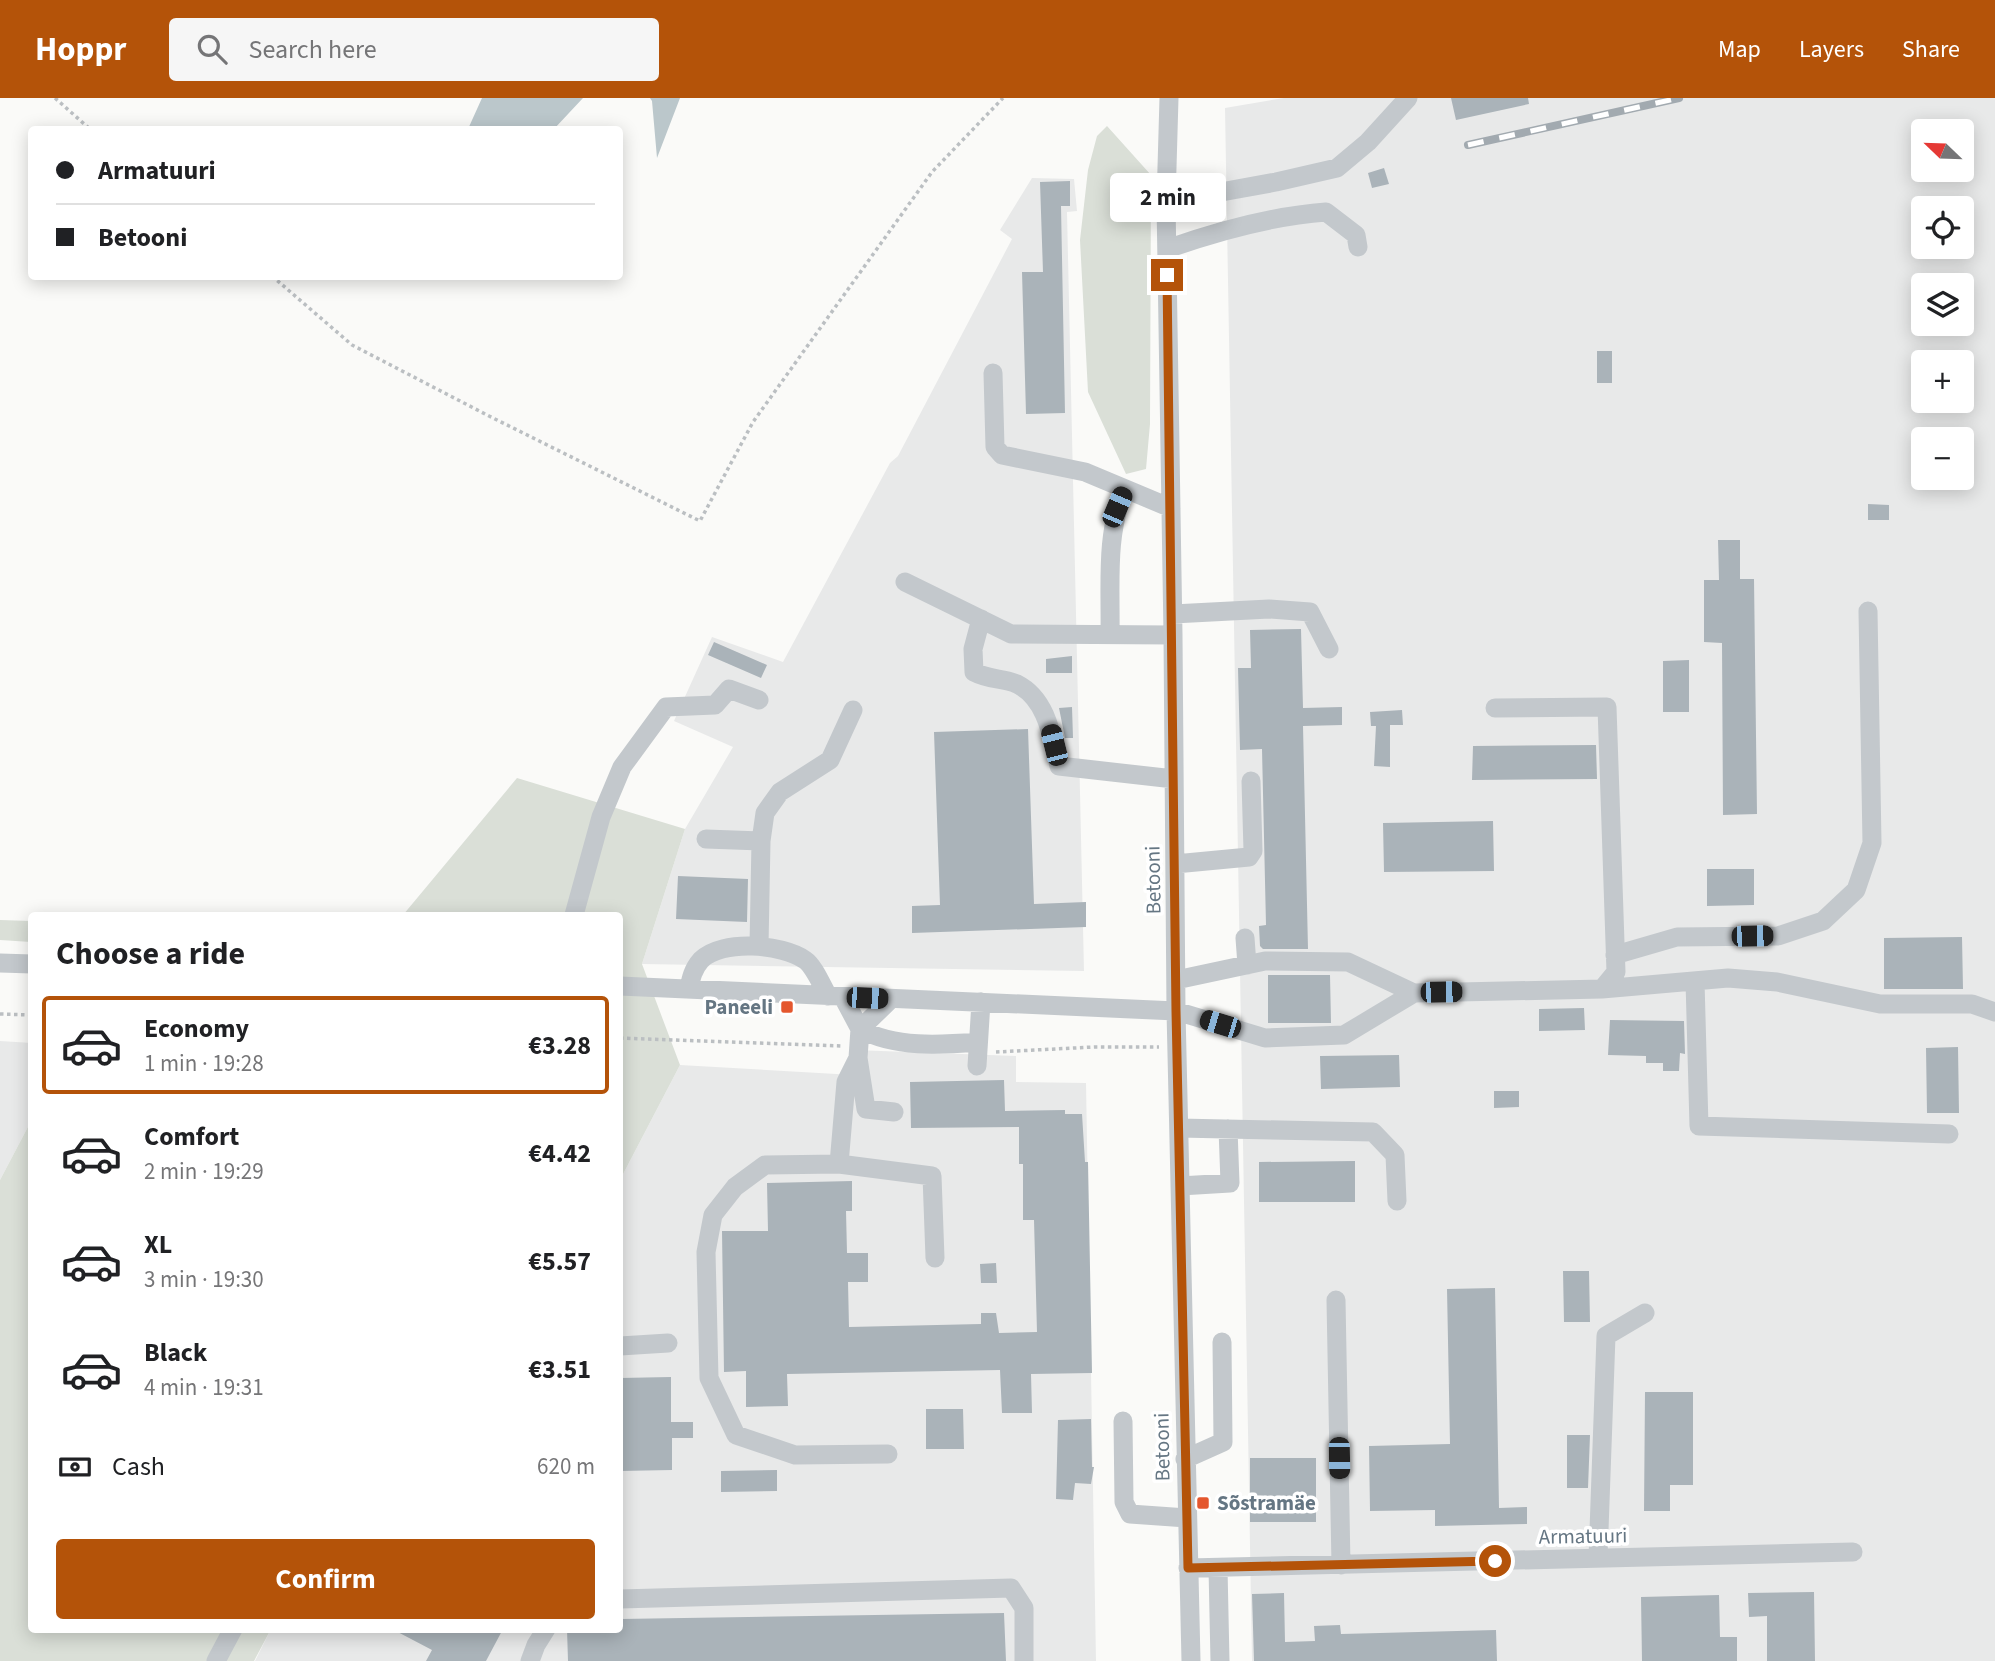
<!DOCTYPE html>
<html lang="en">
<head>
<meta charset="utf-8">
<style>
	:root { --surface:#fff; --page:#f6f6f6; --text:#202124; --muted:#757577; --line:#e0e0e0; --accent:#b45309 }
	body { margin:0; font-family:"Source Sans 3",sans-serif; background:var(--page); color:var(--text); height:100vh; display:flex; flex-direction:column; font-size:26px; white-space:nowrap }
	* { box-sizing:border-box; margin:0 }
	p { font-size:23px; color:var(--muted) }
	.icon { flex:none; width:38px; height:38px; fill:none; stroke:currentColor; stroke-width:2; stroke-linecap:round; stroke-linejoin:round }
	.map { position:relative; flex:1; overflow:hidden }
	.drawer { position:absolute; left:28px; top:814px; width:595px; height:721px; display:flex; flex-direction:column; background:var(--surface); border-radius:7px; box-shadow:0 4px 18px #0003 }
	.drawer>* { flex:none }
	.top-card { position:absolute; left:28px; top:28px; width:595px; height:154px; border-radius:7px; box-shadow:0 4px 18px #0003; display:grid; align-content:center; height:154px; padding:0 28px; background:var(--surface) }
	.needle { width:46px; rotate:293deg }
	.controls { position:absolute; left:1911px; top:21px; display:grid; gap:14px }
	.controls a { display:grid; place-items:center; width:63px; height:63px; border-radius:7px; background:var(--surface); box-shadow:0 4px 18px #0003; font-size:35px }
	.end { position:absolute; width:32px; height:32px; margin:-16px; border:9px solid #b45309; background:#fff; box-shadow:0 0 0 4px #fff }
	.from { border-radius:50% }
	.bubble { position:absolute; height:49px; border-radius:7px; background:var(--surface); box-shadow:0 4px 18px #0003; font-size:23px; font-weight:700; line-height:49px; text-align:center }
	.car { position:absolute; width:21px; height:42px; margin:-21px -10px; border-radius:9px; box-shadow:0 0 5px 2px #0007; background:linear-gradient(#222 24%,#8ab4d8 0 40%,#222 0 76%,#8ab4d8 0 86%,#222 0) }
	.top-card b { display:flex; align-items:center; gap:24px; height:66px; font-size:26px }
	.top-card b+b { border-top:2px solid var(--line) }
	.top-card i { width:18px; height:18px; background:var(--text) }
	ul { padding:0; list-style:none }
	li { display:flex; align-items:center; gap:21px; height:98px; margin:0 14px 10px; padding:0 14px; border:4px solid transparent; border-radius:7px }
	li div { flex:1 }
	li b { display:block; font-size:26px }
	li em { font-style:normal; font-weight:700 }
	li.active { border-color:var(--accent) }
	li>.icon { width:63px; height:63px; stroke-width:1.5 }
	h2 { padding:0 28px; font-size:32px; line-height:84px }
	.pay { display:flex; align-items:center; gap:18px; height:77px; padding:0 28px; font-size:26px }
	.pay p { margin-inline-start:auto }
	.primary-button { display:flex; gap:14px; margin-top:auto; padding:14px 28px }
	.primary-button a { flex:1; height:80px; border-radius:7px; background:var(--accent); color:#fff; font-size:28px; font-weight:700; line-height:80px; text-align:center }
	header { display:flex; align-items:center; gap:42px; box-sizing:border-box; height:98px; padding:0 35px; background:var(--accent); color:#fff }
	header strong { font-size:33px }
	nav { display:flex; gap:38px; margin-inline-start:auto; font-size:24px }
	.search { width:490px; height:63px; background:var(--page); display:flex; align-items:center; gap:18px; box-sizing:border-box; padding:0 24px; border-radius:7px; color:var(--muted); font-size:26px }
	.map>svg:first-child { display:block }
	.built { fill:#e8e9e9; fill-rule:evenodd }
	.green { fill:#dadfd7 }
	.water { fill:#bbc7cb }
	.building { fill:#aab3b9 }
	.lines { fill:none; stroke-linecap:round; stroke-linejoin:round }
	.path { stroke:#bbbfc2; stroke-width:3.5; stroke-dasharray:3.5 3.5; stroke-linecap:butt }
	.minor { stroke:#c3c8cc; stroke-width:19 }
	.rail-casing { stroke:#a2aab0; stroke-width:8 }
	.rail { stroke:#fff; stroke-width:5; stroke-dasharray:16; stroke-linecap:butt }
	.route { stroke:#b45309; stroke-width:9 }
	.poi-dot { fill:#e4572e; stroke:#fff; stroke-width:2.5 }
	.labels { text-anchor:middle; stroke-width:7; stroke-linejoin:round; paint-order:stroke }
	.street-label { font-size:21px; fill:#657683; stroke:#fff }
	.poi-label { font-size:21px; font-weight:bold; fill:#657683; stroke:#fff; text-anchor:end }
</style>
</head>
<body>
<header>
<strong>Hoppr</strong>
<div class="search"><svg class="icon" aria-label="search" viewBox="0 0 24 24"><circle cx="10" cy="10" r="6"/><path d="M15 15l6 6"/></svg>Search here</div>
<nav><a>Map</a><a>Layers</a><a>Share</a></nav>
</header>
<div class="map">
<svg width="1995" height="1563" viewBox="0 0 1995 1563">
	<rect width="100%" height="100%" fill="#fafaf8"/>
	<path class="built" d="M1284,0H1995V1563H1252L1225,10ZM1923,33H1962V72H1923ZM1923,110H1962V149H1923ZM1923,187H1962V226H1923ZM1923,264H1962V303H1923ZM1923,341H1962V380H1923Z
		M1032,80L1074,81L1077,113L1067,114L1084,873L642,866L685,731L733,649L674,623L712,539L783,564L890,365L898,358L1012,141L1000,132Z
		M0,943L32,945L31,1023L0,1082Z
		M854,952L1016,958V984L1086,985L1096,1563H255L271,1531H620V1082L680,967L854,977Z"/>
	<path class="green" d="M1107,28L1151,77L1150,326L1146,371L1126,376L1088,294L1080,142L1088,72L1097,38Z
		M517,680L685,731L642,866L680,967L620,1082V817H403Z
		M0,822L31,823V844L0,842Z
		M31,1023L32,1531H271L254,1563H0V1082Z"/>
	<path class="water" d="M482,0H583L554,31H468Z
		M650,0H680L657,60L652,3Z"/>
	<path class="building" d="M1451,0H1528L1529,6L1456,22Z
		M1384,70L1389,86L1372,90L1368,75Z
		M1070,83V108H1061L1065,315L1026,316L1022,174H1043L1040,84Z
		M1597,253H1612V285H1597Z
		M1868,406L1889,407V422H1868Z
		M1718,442H1740V481H1754L1757,716L1723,717L1722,545L1704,544V482H1719Z
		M1301,531L1303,610L1342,609V627L1303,628L1308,851H1263L1260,848L1259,828L1266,827L1262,651L1240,652L1238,570H1251L1250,532Z
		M714,544L767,567L761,580L708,557Z
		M1072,558V575H1046V561Z
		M1689,562V614H1663V563Z
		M1072,609L1073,640H1065L1059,610Z
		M1402,612L1403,627H1390V669L1374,668L1376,628H1371L1370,614Z
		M1028,631L1034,806L1086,804V829L912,835V808L940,807L934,634Z
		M1596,647L1597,681L1472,682L1473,648Z
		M1493,723L1494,773L1384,774L1383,725Z
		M1707,771H1754V807L1707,808Z
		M678,778L748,781L747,824L676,821Z
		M1962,839L1963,891H1884V840Z
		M1268,877H1330L1331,925H1268Z
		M1584,910L1585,932L1539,933V911Z
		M1610,922L1684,923L1685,956L1680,955L1679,973H1663V965H1646V958L1608,957Z
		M1958,949L1959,1015H1927L1926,950Z
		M1399,957L1400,989L1321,991L1320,958Z
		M1004,982L1005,1013L1065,1012V1016H1082L1085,1064H1088L1092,1275L1031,1276L1032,1315H1002L1000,1272L787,1276L788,1308L746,1309V1273L724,1274L722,1133H768L767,1085L852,1083V1113H846L847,1155H868V1184H848L849,1229L981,1226V1215H996L999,1235L1037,1234L1034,1122H1023V1066H1019V1029L911,1030L910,984Z
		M1494,993H1519V1009L1494,1010Z
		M1355,1063V1104H1259V1064Z
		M996,1165L997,1185H981L980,1166Z
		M1563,1173H1589L1590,1224H1564Z
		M1495,1190L1499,1410L1527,1409V1426L1435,1428V1412L1370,1413L1369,1348L1450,1346L1447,1191Z
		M671,1279V1324H693V1340H672V1372L620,1373V1280Z
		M1645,1294H1693V1387H1670V1413H1644Z
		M926,1311H963L964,1351H926Z
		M1091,1321L1092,1369H1094L1091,1386L1075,1385L1073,1402L1056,1401L1058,1322Z
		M1567,1337H1590L1588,1390H1567Z
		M1250,1360H1316V1424H1250Z
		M777,1372V1393L721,1394V1373Z
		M1814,1494L1815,1563H1767V1518L1749,1519L1748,1495Z
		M1284,1495L1285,1544L1315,1543L1314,1528L1340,1527L1341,1536L1496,1532L1497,1563H1254L1252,1496Z
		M1719,1497L1720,1539H1737V1563H1642L1641,1499Z
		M1004,1515L1006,1563H568L567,1531H620V1521Z
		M392,1531H503L486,1563H426L432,1552Z"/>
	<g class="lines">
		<path class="path" d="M55,0L91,32
			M272,178L352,247L489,318L700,423L753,324L932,74L1003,0
			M0,916L32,917
			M620,940L841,948
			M996,954L1094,949H1159"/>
		<path class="minor" d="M1169,0L1166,104L1173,537L1176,913L1191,1563
			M1166,104L1276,84L1337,70L1368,44L1408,0
			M1167,151C1218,133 1272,118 1326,114L1356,137L1358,149
			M993,275L995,349L1002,357L1085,374L1171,410
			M905,484L1011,536L1173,537
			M1173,516L1269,511L1310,514L1329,551
			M981,521L973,551L974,574C989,582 1004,580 1017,586C1047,601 1052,639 1059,668L1174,681
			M1110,536C1111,488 1105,436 1125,391
			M706,741L761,743L759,848
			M761,743L765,715L780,694L830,662L853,612
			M1175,766L1249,759L1253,753L1251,683
			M574,817L601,719L622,669L666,609L715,607L729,591L759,602
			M1245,840L1247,867
			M1615,857L1677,839L1778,838L1823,823L1856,792L1872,745L1868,513
			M0,865L32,866
			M1176,882L1265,863L1348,864L1414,895
			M1695,883L1699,1028L1949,1036
			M620,888L1176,913L1265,940L1344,937L1414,895L1602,891L1616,874L1607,609L1495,610
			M689,891C691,880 693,871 701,862C722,841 782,846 805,862C814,868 822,888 828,898
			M1602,891L1728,880L1777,884L1880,906H1972L1995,914
			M843,899L860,931L858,960L866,1011L894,1014
			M891,901L860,931C895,950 940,947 978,944
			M858,960L846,984L839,1066L932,1078L935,1160
			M977,968L981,904
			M1179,1030L1373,1034L1395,1057L1397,1103
			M839,1066L765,1067L735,1089L713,1117L706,1154L709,1280L736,1337L795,1357L888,1356
			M1180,1088L1230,1085L1228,1031
			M1336,1202L1341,1467
			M620,1248L668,1245
			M1123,1323L1124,1404L1130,1416L1187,1420
			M1185,1361L1223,1344L1222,1244
			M1598,1460L1606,1238L1645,1215
			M1188,1470L1853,1454
			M1218,1470L1220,1563
			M620,1501L1011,1490L1024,1510V1563
			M216,1563L233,1531
			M530,1563L536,1547L546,1531"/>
		<g class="rail-casing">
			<path id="rail" d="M1468,47L1679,0"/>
		</g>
		<use href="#rail" class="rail"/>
	</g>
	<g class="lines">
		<path class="route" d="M1167,177L1176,913L1188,1470L1495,1463"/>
	</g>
	<g class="poi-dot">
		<rect x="780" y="902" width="14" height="14" rx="3.5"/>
		<rect x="1196" y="1398" width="14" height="14" rx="3.5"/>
	</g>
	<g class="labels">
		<g class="street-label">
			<text transform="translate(1153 782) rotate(-91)" y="7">Betooni</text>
			<text transform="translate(1162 1349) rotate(-91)" y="7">Betooni</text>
			<text transform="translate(1583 1438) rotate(-1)" y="7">Armatuuri</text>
		</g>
		<g class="poi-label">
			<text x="773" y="916">Paneeli</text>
			<text x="1217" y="1412" text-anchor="start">Sõstramäe</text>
		</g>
	</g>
</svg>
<div class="controls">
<a><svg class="needle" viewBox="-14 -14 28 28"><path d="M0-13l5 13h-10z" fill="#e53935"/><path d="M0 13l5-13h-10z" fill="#757577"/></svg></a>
<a><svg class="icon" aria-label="locate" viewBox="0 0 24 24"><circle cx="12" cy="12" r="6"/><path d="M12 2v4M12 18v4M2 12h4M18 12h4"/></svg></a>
<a><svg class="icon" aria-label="layers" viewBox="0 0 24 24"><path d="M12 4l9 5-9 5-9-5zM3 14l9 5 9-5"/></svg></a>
<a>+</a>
<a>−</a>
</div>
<i class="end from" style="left:1495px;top:1463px"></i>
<i class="end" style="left:1167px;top:177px"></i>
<div class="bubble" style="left:1110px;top:75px;width:116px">2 min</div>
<i class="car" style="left:1117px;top:409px;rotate:23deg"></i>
<i class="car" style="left:1054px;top:647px;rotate:346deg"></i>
<i class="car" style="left:1752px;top:838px;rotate:89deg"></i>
<i class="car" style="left:1441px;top:894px;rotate:89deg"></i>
<i class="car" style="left:867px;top:900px;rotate:92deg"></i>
<i class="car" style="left:1220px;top:926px;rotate:287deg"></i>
<i class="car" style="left:1339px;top:1360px;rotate:179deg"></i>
<div class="top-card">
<b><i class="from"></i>Armatuuri</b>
<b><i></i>Betooni</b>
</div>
<section class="drawer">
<h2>Choose a ride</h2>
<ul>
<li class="active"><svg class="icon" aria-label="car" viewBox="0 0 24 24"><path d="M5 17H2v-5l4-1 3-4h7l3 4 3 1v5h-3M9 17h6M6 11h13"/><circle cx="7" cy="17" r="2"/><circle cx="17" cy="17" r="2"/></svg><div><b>Economy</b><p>1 min · 19:28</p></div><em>€3.28</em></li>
<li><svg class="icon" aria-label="car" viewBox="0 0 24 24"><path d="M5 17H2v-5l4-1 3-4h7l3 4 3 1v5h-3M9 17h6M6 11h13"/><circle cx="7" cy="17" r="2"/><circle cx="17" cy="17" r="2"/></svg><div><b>Comfort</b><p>2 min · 19:29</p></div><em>€4.42</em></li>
<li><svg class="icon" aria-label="car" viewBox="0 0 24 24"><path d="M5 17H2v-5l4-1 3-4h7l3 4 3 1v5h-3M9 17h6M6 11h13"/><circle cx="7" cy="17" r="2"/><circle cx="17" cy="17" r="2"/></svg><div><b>XL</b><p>3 min · 19:30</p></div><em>€5.57</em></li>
<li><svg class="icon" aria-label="car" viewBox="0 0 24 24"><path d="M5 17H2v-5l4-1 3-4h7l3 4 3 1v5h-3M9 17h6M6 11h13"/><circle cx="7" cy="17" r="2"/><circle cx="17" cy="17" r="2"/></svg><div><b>Black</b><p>4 min · 19:31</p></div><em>€3.51</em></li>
</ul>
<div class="pay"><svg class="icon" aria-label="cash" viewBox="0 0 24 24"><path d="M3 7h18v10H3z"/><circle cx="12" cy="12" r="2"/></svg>Cash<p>620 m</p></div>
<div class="primary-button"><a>Confirm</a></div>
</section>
</div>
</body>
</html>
